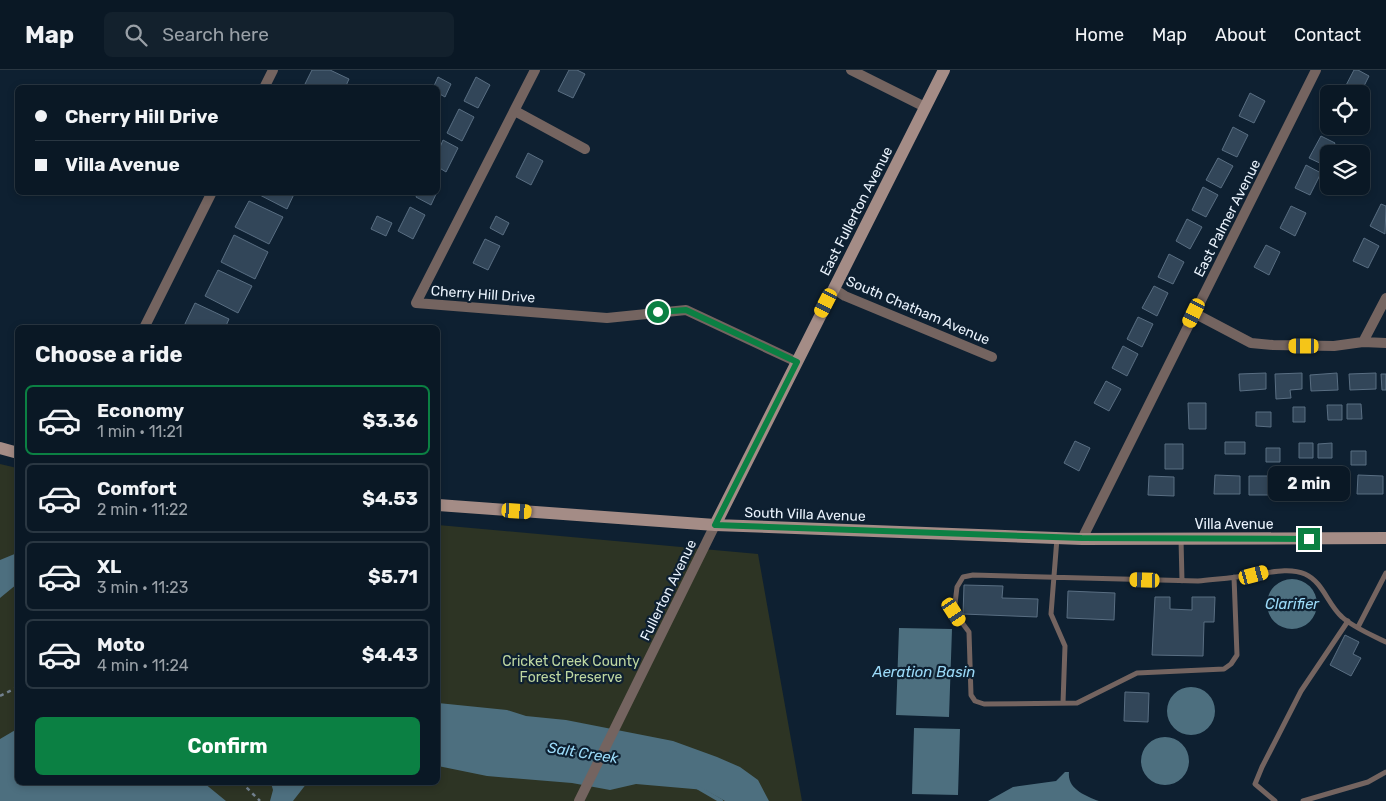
<!DOCTYPE html>
<html lang="en">
<head>
<meta charset="utf-8">
<style>
	:root { --surface:#0a1825; --page:#13212d; --text:#f1f3f6; --muted:#99a0a7; --line:#2a3742; --accent:#0b8043 }
	body { margin:0; font-family:Rubik,sans-serif; background:var(--page); color:var(--text); height:100vh; display:flex; flex-direction:column; font-size:19px; white-space:nowrap }
	* { box-sizing:border-box; margin:0 }
	p { font-size:16px; color:var(--muted) }
	.icon { flex:none; width:28px; height:28px; fill:none; stroke:currentColor; stroke-width:2; stroke-linecap:round; stroke-linejoin:round }
	.map { position:relative; flex:1; overflow:hidden }
	.panel { position:absolute; left:15px; top:255px; width:425px; height:460px; display:flex; flex-direction:column; background:var(--surface); border-radius:8px; box-shadow:0 2px 8px #0003,0 0 0 1px var(--line) }
	.panel>* { flex:none }
	.banner { position:absolute; left:15px; top:15px; width:425px; height:110px; border-radius:8px; box-shadow:0 2px 8px #0003,0 0 0 1px var(--line); display:grid; align-content:center; height:110px; padding:0 20px; background:var(--surface) }
	.tools { position:absolute; left:1320px; top:15px; display:grid; gap:10px }
	.tools a { display:grid; place-items:center; width:50px; height:50px; border-radius:8px; background:var(--surface); box-shadow:0 2px 8px #0003,0 0 0 1px var(--line); font-size:25px }
	.end { position:absolute; width:22px; height:22px; margin:-11px; border:6px solid #0b8043; background:#fff; box-shadow:0 0 0 2px #fff }
	.from { border-radius:50% }
	.bubble { position:absolute; height:35px; border-radius:8px; background:var(--surface); box-shadow:0 2px 8px #0003,0 0 0 1px var(--line); font-size:16px; font-weight:700; line-height:35px; text-align:center }
	.car { position:absolute; width:15px; height:30px; margin:-15px -8px; border-radius:6px; box-shadow:0 0 4px 1px #0007; background:linear-gradient(#f5c518 24%,#345 0 40%,#f5c518 0 76%,#345 0 86%,#f5c518 0) }
	.banner b { display:flex; align-items:center; gap:18px; height:48px; font-size:19px }
	.banner b+b { border-top:1px solid var(--line) }
	.banner i { width:12px; height:12px; background:var(--text) }
	ul { padding:0; list-style:none }
	li { display:flex; align-items:center; gap:15px; height:70px; margin:0 10px 8px; padding:0 10px; border:2px solid var(--line); border-radius:8px }
	li div { flex:1 }
	li b { display:block; font-size:19px }
	li em { font-style:normal; font-weight:700 }
	li.selected { border-color:var(--accent) }
	li>.icon { width:45px; height:45px; stroke-width:1.5 }
	h2 { padding:0 20px; font-size:22px; line-height:60px }
	.cta { display:flex; gap:10px; margin-top:auto; padding:10px 20px }
	.cta a { flex:1; height:58px; border-radius:8px; background:var(--accent); color:#fff; font-size:20px; font-weight:700; line-height:58px; text-align:center }
	header { display:flex; align-items:center; gap:30px; box-sizing:border-box; height:70px; padding:0 25px; background:var(--surface); border-bottom:1px solid var(--line) }
	header strong { font-size:24px }
	nav { display:flex; gap:28px; margin-inline-start:auto; font-size:18px }
	.search { width:350px; height:45px; background:var(--page); display:flex; align-items:center; gap:12px; box-sizing:border-box; padding:0 18px; border-radius:8px; color:var(--muted); font-size:19px }
	.map>svg:first-child { display:block }
	.green { fill:#2d3424 }
	.water { fill:#4d6f7f }
	.lines { fill:none; stroke-linecap:round; stroke-linejoin:round }
	.stream { stroke:#4d6f7f; stroke-width:4 }
	.building { fill:#324659; stroke:#596e82 }
	.path { stroke:#72808e; stroke-width:2.5; stroke-dasharray:4 4; stroke-linecap:butt }
	.lane { stroke:#746460; stroke-width:5 }
	.street { stroke:#746460; stroke-width:10 }
	.secondary { stroke:#a48c86; stroke-width:12 }
	.route { stroke:#0b8043; stroke-width:6 }
	.labels { text-anchor:middle; stroke-width:4.5; stroke-linejoin:round; paint-order:stroke }
	.street-label { font-size:14px; fill:#eaf3fd; stroke:#0e2031 }
	.park-label { font-size:14px; fill:#bed6a0; stroke:#0e2031 }
	.water-label { font-size:15px; font-style:italic; fill:#9bdaf8; stroke:#0e2031 }
</style>
</head>
<body>
<header>
<strong>Map</strong>
<div class="search"><svg class="icon" aria-label="search" viewBox="0 0 24 24"><circle cx="10" cy="10" r="6"/><path d="M15 15l6 6"/></svg>Search here</div>
<nav><a>Home</a><a>Map</a><a>About</a><a>Contact</a></nav>
</header>
<div class="map">
<svg width="1386" height="731" viewBox="0 0 1386 731">
	<rect width="100%" height="100%" fill="#0e2031"/>
	<path class="green" d="M0,394L17,398L18,712H438V455L758,484L802,731H0Z"/>
	<path class="water" d="M17,483V514L0,528V490Z
		M1267 534a25 25 0 1 1 50 0a25 25 0 1 1-50 0Z
		M899,558L952,559L949,647L896,645Z
		M1167 641a24 24 0 1 1 48 0a24 24 0 1 1-48 0Z
		M438,633L507,640L526,646L566,650L673,671L717,687L740,697L758,710L769,731H725L705,720L636,714L610,720L572,713L487,706L438,696Z
		M914,658L960,659L958,725L912,724Z
		M17,659L18,712L204,713L226,731H0V669Z
		M1141 691a24 24 0 1 1 48 0a24 24 0 1 1-48 0Z
		M1065,702H1069C1067,719 1086,726 1099,731H988L1013,717L1056,711Z
		M271,713V712L307,713L293,731H270L273,720Z"/>
	<g class="lines">
		<path class="stream" d="M697,717L721,731"/>
	</g>
	<path class="building" d="M312,0H330L349,9L345,18H303Z
		M569,0H577L585,4L573,28L558,21Z
		M1354,0H1358L1369,6L1360,24H1349L1343,21Z
		M438,7L451,14L445,27L438,23V18H433Z
		M476,7L490,15L478,38L464,31Z
		M1250,23L1265,31L1254,53L1239,46Z
		M459,39L474,47L462,71L447,63Z
		M1329,49V56H1344L1340,63L1325,56Z
		M1233,57L1248,65L1237,87L1222,80Z
		M1321,66L1335,73L1324,95L1309,88Z
		M443,70L458,78L446,102L438,97V82Z
		M528,83L543,91L531,115L516,107Z
		M1218,88L1233,96L1221,118L1206,110Z
		M1306,95L1321,103L1310,125L1295,118Z
		M1203,117L1218,125L1206,147L1192,140Z
		M254,122H295L287,139Z
		M418,122H437L431,135L416,127Z
		M249,131L283,147L269,174L235,157Z
		M1381,134L1386,136L1385,164L1370,156Z
		M1291,136L1306,143L1295,166L1280,158Z
		M410,137L425,145L413,169L398,161Z
		M377,146L392,153L386,166L371,159Z
		M496,146L509,153L503,165L490,158Z
		M1187,149L1202,157L1190,179L1176,171Z
		M234,165L268,182L255,209L221,192Z
		M1364,168L1379,176L1368,198L1353,191Z
		M485,169L500,176L488,200L473,193Z
		M1266,175L1280,182L1269,205L1254,197Z
		M1169,184L1184,192L1173,214L1158,207Z
		M218,200L252,216L238,243L205,226Z
		M1154,216L1168,223L1157,246L1142,238Z
		M195,233L229,249L225,258H183Z
		M1138,247L1153,254L1142,277L1127,269Z
		M1123,276L1138,284L1127,306L1112,298Z
		M1266,303V319L1240,321L1239,304Z
		M1302,303V319L1290,320L1291,328L1276,329L1275,304Z
		M1337,303L1338,320L1311,321L1310,305Z
		M1376,303V319L1350,320L1349,304Z
		M1381,304H1386V320H1382Z
		M1106,311L1121,319L1109,341L1094,333Z
		M1188,333H1206V359H1189Z
		M1347,334H1361L1362,349H1347Z
		M1327,335H1342V350H1328Z
		M1293,337H1305V352H1293Z
		M1256,342H1271V357L1256,356Z
		M1075,371L1090,378L1079,401L1064,393Z
		M1225,372H1245V384H1225Z
		M1299,373H1313V388H1299Z
		M1332,373V388H1318V374Z
		M1165,374H1183V399H1165Z
		M1266,378H1280V392H1266Z
		M1351,381H1366V395H1351Z
		M1215,405L1240,406V424H1214Z
		M1285,405H1311L1310,424H1285Z
		M1323,405L1348,406V424H1322Z
		M1358,405L1383,406V424H1357Z
		M1149,406L1174,407V426L1148,425Z
		M1249,406H1274V425H1249Z
		M964,515L1003,516L1002,528L1038,529L1037,547L963,544Z
		M1068,521L1115,523L1114,550L1067,548Z
		M1155,527H1170V539L1192,540V527H1215L1214,552H1204L1203,586L1152,585Z
		M1345,565L1359,572L1353,584L1361,588L1351,606L1330,595Z
		M1125,622L1149,623L1148,652L1124,651Z"/>
	<g class="lines">
		<path class="path" d="M0,626L18,617
			M241,712L260,731"/>
		<path class="lane" d="M1057,468L1051,544L1065,576L1063,633
			M1181,469L1182,511
			M1234,507L1237,585L1231,594L1224,599L1137,603L1077,633L984,634L975,631L971,625L969,562L954,542L957,517L963,507L973,505L1198,511C1216,509 1234,508 1251,505C1268,503 1289,497 1305,504C1323,512 1328,535 1342,547C1354,558 1372,565 1386,572
			M1358,557L1386,503
			M1275,731L1255,714L1262,697L1301,621L1348,551
			M1303,731L1368,712L1386,702"/>
		<path class="street" d="M535,0L416,233L607,248L686,240L797,292
			M851,0L925,37
			M264,18L273,0
			M515,41L585,79
			M834,219L845,226L992,287
			M1194,243L1251,273L1273,275L1334,276L1363,272L1386,273
			M144,258L212,122
			M1363,272L1386,228
			M1082,469L1316,0
			M579,731L715,455"/>
		<path class="secondary" d="M0,378L18,383
			M438,435L715,455L1082,469L1386,468
			M715,455L944,0"/>
	</g>
	<g class="lines">
		<path class="route" d="M658,242L686,240L797,292L715,455L1082,468L1309,469"/>
	</g>
	<g class="labels">
		<g class="street-label">
			<text transform="translate(856 141) rotate(-63)" y="5">East Fullerton Avenue</text>
			<text transform="translate(1227 148) rotate(-63)" y="5">East Palmer Avenue</text>
			<text transform="translate(483 224) rotate(4)" y="5">Cherry Hill Drive</text>
			<text transform="translate(918 240) rotate(23)" y="5">South Chatham Avenue</text>
			<text transform="translate(805 444) rotate(2)" y="5">South Villa Avenue</text>
			<text x="1234" y="459">Villa Avenue</text>
			<text transform="translate(668 520) rotate(-64)" y="5">Fullerton Avenue</text>
		</g>
		<g class="park-label">
			<text x="571" y="596">Cricket Creek County<tspan x="571" dy="16">Forest Preserve</tspan></text>
		</g>
		<g class="water-label">
			<text x="1292" y="539">Clarifier</text>
			<text x="924" y="607">Aeration Basin</text>
			<text transform="translate(583 683) rotate(9)" y="5">Salt Creek</text>
		</g>
	</g>
</svg>
<div class="tools">
<a><svg class="icon" aria-label="locate" viewBox="0 0 24 24"><circle cx="12" cy="12" r="6"/><path d="M12 2v4M12 18v4M2 12h4M18 12h4"/></svg></a>
<a><svg class="icon" aria-label="layers" viewBox="0 0 24 24"><path d="M12 4l9 5-9 5-9-5zM3 14l9 5 9-5"/></svg></a>
</div>
<i class="end from" style="left:658px;top:242px"></i>
<i class="end" style="left:1309px;top:469px"></i>
<div class="bubble" style="left:1268px;top:396px;width:82px">2 min</div>
<i class="car" style="left:826px;top:233px;rotate:207deg"></i>
<i class="car" style="left:1194px;top:243px;rotate:206deg"></i>
<i class="car" style="left:1304px;top:276px;rotate:270deg"></i>
<i class="car" style="left:517px;top:441px;rotate:94deg"></i>
<i class="car" style="left:1254px;top:505px;rotate:75deg"></i>
<i class="car" style="left:1145px;top:510px;rotate:272deg"></i>
<i class="car" style="left:954px;top:542px;rotate:147deg"></i>
<div class="banner">
<b><i class="from"></i>Cherry Hill Drive</b>
<b><i></i>Villa Avenue</b>
</div>
<section class="panel">
<h2>Choose a ride</h2>
<ul>
<li class="selected"><svg class="icon" aria-label="car" viewBox="0 0 24 24"><path d="M5 17H2v-5l4-1 3-4h7l3 4 3 1v5h-3M9 17h6M6 11h13"/><circle cx="7" cy="17" r="2"/><circle cx="17" cy="17" r="2"/></svg><div><b>Economy</b><p>1 min · 11:21</p></div><em>$3.36</em></li>
<li><svg class="icon" aria-label="car" viewBox="0 0 24 24"><path d="M5 17H2v-5l4-1 3-4h7l3 4 3 1v5h-3M9 17h6M6 11h13"/><circle cx="7" cy="17" r="2"/><circle cx="17" cy="17" r="2"/></svg><div><b>Comfort</b><p>2 min · 11:22</p></div><em>$4.53</em></li>
<li><svg class="icon" aria-label="car" viewBox="0 0 24 24"><path d="M5 17H2v-5l4-1 3-4h7l3 4 3 1v5h-3M9 17h6M6 11h13"/><circle cx="7" cy="17" r="2"/><circle cx="17" cy="17" r="2"/></svg><div><b>XL</b><p>3 min · 11:23</p></div><em>$5.71</em></li>
<li><svg class="icon" aria-label="car" viewBox="0 0 24 24"><path d="M5 17H2v-5l4-1 3-4h7l3 4 3 1v5h-3M9 17h6M6 11h13"/><circle cx="7" cy="17" r="2"/><circle cx="17" cy="17" r="2"/></svg><div><b>Moto</b><p>4 min · 11:24</p></div><em>$4.43</em></li>
</ul>
<div class="cta"><a>Confirm</a></div>
</section>
</div>
</body>
</html>
